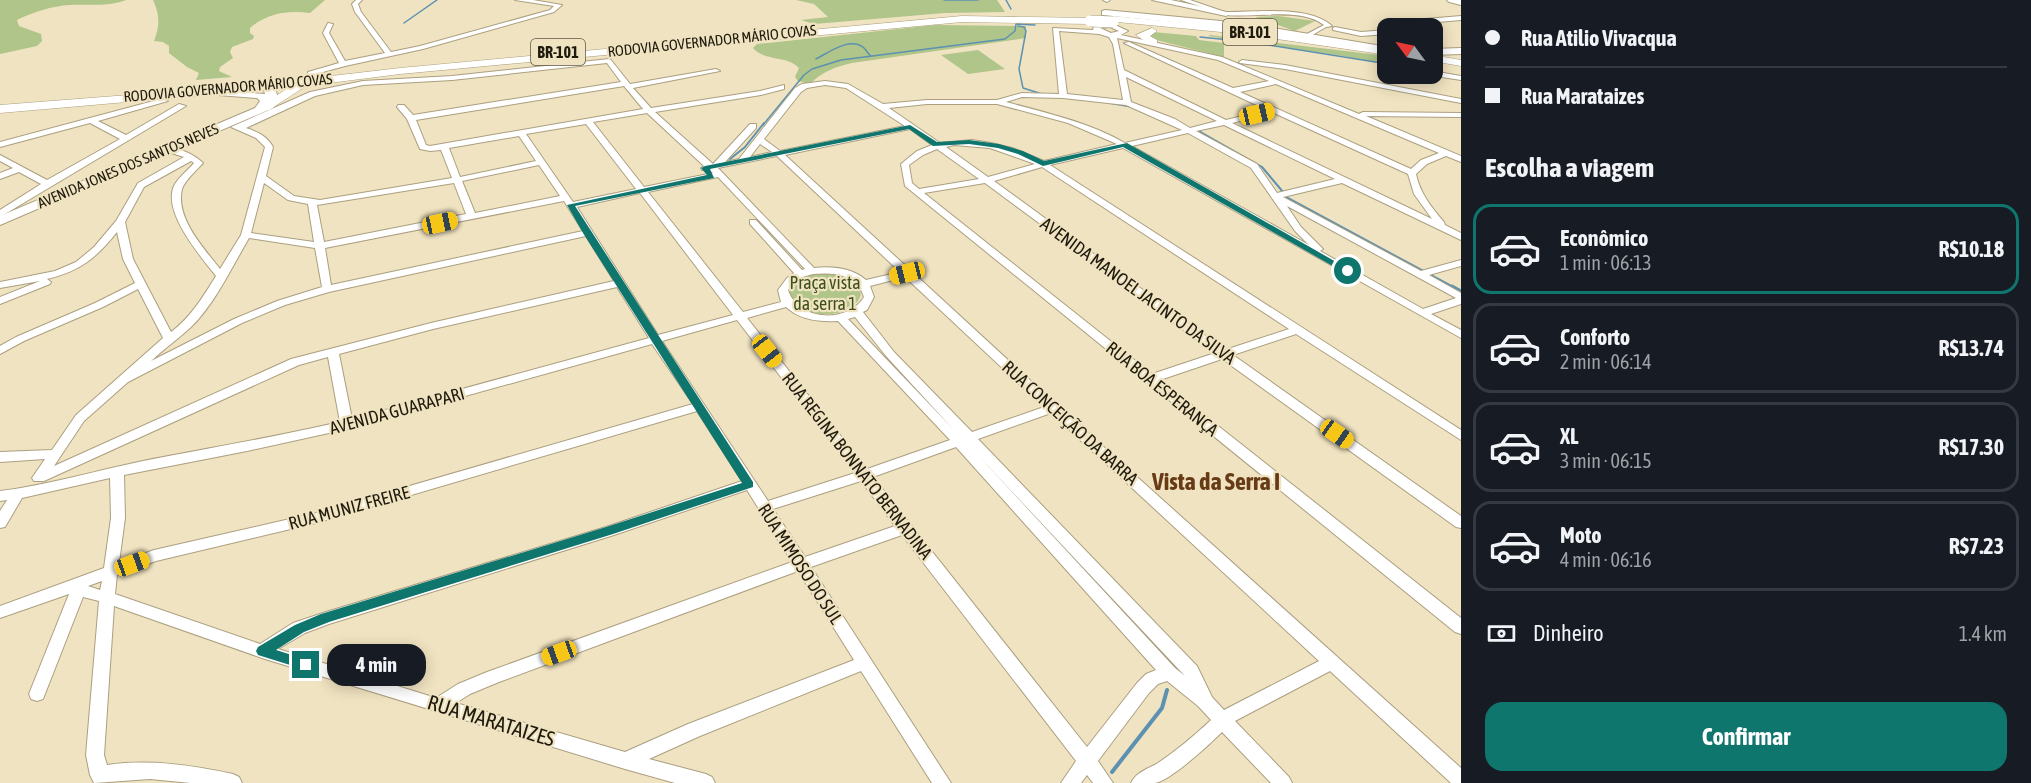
<!DOCTYPE html>
<html lang="pt">
<head>
<meta charset="utf-8">
<style>
	:root { --surface:#171b24; --page:#242831; --text:#f1f3f6; --muted:#9ea1a6; --line:#363941; --accent:#0f766e }
	body { margin:0; font-family:"Asap Condensed",sans-serif; background:var(--page); color:var(--text); height:100vh; display:flex; flex-direction:column; font-size:22px; white-space:nowrap }
	* { box-sizing:border-box; margin:0 }
	p { font-size:20px; color:var(--muted) }
	.icon { flex:none; width:33px; height:33px; fill:none; stroke:currentColor; stroke-width:2; stroke-linecap:round; stroke-linejoin:round }
	.map { position:relative; flex:1; overflow:hidden }
	.sheet { display:flex; flex-direction:column; background:var(--surface); width:570px }
	.sheet>* { flex:none }
	.hud { display:grid; align-content:center; height:132px; padding:0 24px; background:var(--surface) }
	.needle { width:39px; rotate:303deg }
	.buttons { position:absolute; left:1377px; top:18px; display:grid; gap:12px }
	.buttons a { display:grid; place-items:center; width:66px; height:66px; border-radius:12px; background:var(--surface); box-shadow:0 3px 15px #0003; font-size:30px }
	.end { position:absolute; width:27px; height:27px; margin:-14px; border:8px solid #0f766e; background:#fff; box-shadow:0 0 0 3px #fff }
	.from { border-radius:50% }
	.bubble { position:absolute; height:42px; border-radius:18px; background:var(--surface); box-shadow:0 3px 15px #0003; font-size:20px; font-weight:700; line-height:42px; text-align:center }
	.car { position:absolute; width:18px; height:36px; margin:-18px -9px; border-radius:8px; box-shadow:0 0 4px 2px #0007; background:linear-gradient(#f5c518 24%,#345 0 40%,#f5c518 0 76%,#345 0 86%,#f5c518 0) }
	.hud b { display:flex; align-items:center; gap:21px; height:57px; font-size:22px }
	.hud b+b { border-top:2px solid var(--line) }
	.hud i { width:15px; height:15px; background:var(--text) }
	ul { padding:0; list-style:none }
	li { display:flex; align-items:center; gap:18px; height:90px; margin:0 12px 9px; padding:0 12px; border:3px solid var(--line); border-radius:18px }
	li div { flex:1 }
	li b { display:block; font-size:22px }
	li em { font-style:normal; font-weight:700 }
	li.active { border-color:var(--accent) }
	li>.icon { width:54px; height:54px; stroke-width:1.5 }
	h2 { padding:0 24px; font-size:27px; line-height:72px }
	.pay { display:flex; align-items:center; gap:15px; height:66px; padding:0 24px; font-size:22px }
	.pay p { margin-inline-start:auto }
	.cta { display:flex; gap:12px; margin-top:auto; padding:12px 24px }
	.cta a { flex:1; height:69px; border-radius:18px; background:var(--accent); color:#fff; font-size:24px; font-weight:700; line-height:69px; text-align:center }
	main { display:flex; flex:1; min-height:0 }
	.map>svg:first-child { display:block }
	.green { fill:#afc589 }
	.lines { fill:none; stroke-linecap:round; stroke-linejoin:round }
	.stream-far3 { stroke:#5d91b1; stroke-width:1.5 }
	.stream-far2 { stroke:#5d91b1; stroke-width:2 }
	.stream-far1 { stroke:#5d91b1; stroke-width:3 }
	.stream { stroke:#5d91b1; stroke-width:4 }
	.street-casing { stroke:#ab9f7f; stroke-width:2 }
	.secondary-casing { stroke:#ab9f7f; stroke-width:2 }
	.primary-casing { stroke:#ab9f7f; stroke-width:1 }
	.street { fill:#fff; fill-rule:evenodd }
	.secondary { fill:#fff; fill-rule:evenodd }
	.primary { fill:#fff; fill-rule:evenodd }
	.primary-bridge-casing { stroke:#ab9f7f; stroke-width:12; stroke-linecap:butt }
	.primary-bridge { stroke:#fff; stroke-width:11 }
	.route { fill:#0f766e }
	.labels { text-anchor:middle; stroke-width:4.5; stroke-linejoin:round; paint-order:stroke }
	.far-street-label { font-size:15px; fill:#1e1a0d; stroke:#f0e3c1 }
	.shield { fill:#f0e3c1; stroke:#5d5643; stroke-width:1.5 }
	.shield-label { font-size:16px; font-weight:bold; fill:#1e1a0d }
	.park-label { font-size:18px; fill:#3e501a; stroke:#f0e3c1 }
	.street-label { font-size:18px; fill:#1e1a0d; stroke:#f0e3c1 }
	.near-street-label { font-size:21px; fill:#1e1a0d; stroke:#f0e3c1 }
	.district-label { font-size:24px; font-weight:bold; fill:#673b16; stroke:#f0e3c1 }
</style>
</head>
<body>
<main>
<div class="map">
<svg width="1461" height="783" viewBox="0 0 1461 783">
	<rect width="100%" height="100%" fill="#f0e3c1"/>
	<path class="green" d="M0,0H126C108,7 89,4 70,5C52,6 33,12 17,20L19,26L41,34L42,41L37,46L0,54Z
		M153,0H325L310,13C288,10 267,13 250,28V33L254,36L253,39L232,47L230,52L233,58L220,67L219,71L232,77L196,80L199,73L187,67L169,53V46L163,42L154,41C160,26 160,15 153,0Z
		M796,0H997L1005,12L945,13L814,24L801,20L828,17L814,4Z
		M1278,16L1315,21L1295,31L1255,17Z
		M935,25L1026,26V38L852,63C835,67 823,71 810,84L798,81L795,77L799,68C787,55 765,62 753,48L757,44L768,43Z
		M1153,32L1196,36L1199,40L1224,43V57L1148,38Z
		M1210,35L1387,56V65L1343,56L1208,36Z
		M978,50L1005,69L968,74L941,55Z
		M820,273C906,281 835,338 796,303C777,286 806,275 820,273Z"/>
	<g class="lines">
		<path class="stream-far3" d="M944,0H978
			M1006,0L1011,9
			M404,23L437,0
			M1018,26L1024,27L1026,31L1019,69L1023,88L1042,94
			M1200,37L1250,42L1388,64
			M816,59C828,53 850,36 864,48C867,51 868,54 871,56
			M1109,103L1132,107
			M763,125L804,75L812,69L841,60L1005,39L1015,31L1016,24L1035,25"/>
		<path class="stream-far2" d="M1197,130L1262,167L1283,192
			M730,159L745,147L764,123
			M1286,197L1455,288"/>
		<path class="stream-far1" d="M1452,286L1461,291"/>
		<path class="stream" d="M1112,772L1162,708L1167,690"/>
		<g class="street-casing">
			<path id="street" d="M356,0H362L358,4L361,12L391,52L420,46L550,10L554,6L515,0H533L562,5L554,12L423,49L345,66L308,76V72L339,63L323,33L328,23L333,24L329,33L345,61L385,53L355,12L352,4Z
				M1103,0H1110L1107,2Z
				M1181,0H1190L1225,12L1220,13Z
				M1227,12C1256,12 1310,5 1332,26L1326,27L1309,37L1306,35L1307,34L1324,25C1301,7 1253,18 1225,15V13Z
				M1461,16V20L1403,25L1397,28H1390L1402,21Z
				M1111,23L1128,31L1121,35L1222,57L1359,114L1363,112L1461,113V117L1366,116L1461,156V162L1446,156L1427,164L1416,174C1420,193 1431,207 1444,222L1445,225L1461,233V240L1342,183L1283,197L1421,271L1461,260V266L1429,275L1461,293V304L1431,314L1461,330V338L1123,148L1050,165L1461,430V440L1296,334L1233,355L1461,516V528L1456,527L1222,359L1160,380L1461,618V634L1455,632L905,186L901,164L917,151L932,145L910,129L785,155L1057,405L1461,768V783H1451L1330,671L1235,721L1289,777L1292,783H1271L1222,732C1210,744 1170,781 1155,783C1147,783 1139,783 1131,783C1136,772 1148,769 1158,763C1176,751 1195,735 1211,720L1198,706L1167,681L1158,684L1149,693L1098,761L1113,783H1093L1087,775L1081,783H1061L1076,761L902,535L811,567L951,783H932L861,671L700,736L649,759L706,774L712,777L715,783H675L625,769L265,659L114,606L104,755L107,765C150,759 191,765 233,774L239,777L242,783H191L150,779L94,783L90,775L86,755L99,601L83,597L43,699L37,701L31,699L29,694L69,594L0,618V606L104,568L111,518L110,478L22,498L5,527L0,528V511L7,500L0,501V491C48,485 95,471 143,461C209,448 275,437 340,422L328,357L299,365L44,481H34L32,478L45,459L0,462V452L52,450L76,415L163,338L138,289L103,307L24,341L0,354V346L16,337L95,303L135,283L123,259L117,232C96,258 81,271 47,279L51,282L50,284L0,304V297L40,281L0,288V282L55,271L76,262L94,247L116,221L138,183L184,157L165,151V147C178,147 194,154 203,163C197,170 185,180 182,189C175,218 204,248 220,269L241,235L265,147L256,138L231,127L310,92L363,81L452,76L609,59L611,60L630,84L716,69L720,71L633,88L651,108L760,91L784,85V89L761,95L655,112L713,164L750,124H756V128L725,162L739,159L795,88L802,84L825,81L848,84L883,104L927,100H997L1022,93L1059,94L1053,28L1093,30L1094,26ZM1110,27L1119,31L1111,33L1100,28ZM1059,31L1099,34L1109,37L1113,44L1123,100L1067,94ZM1117,38L1218,60L1269,81L1233,88L1129,42L1124,43L1267,110L1226,120L1124,70ZM607,63L621,82L413,115L404,105H398L397,107L407,119L420,149L430,151L441,150L452,178L320,200L294,196L266,176L273,147C267,136 258,132 246,128L315,96L363,85L452,80ZM1126,77L1217,121L1190,128L1175,119L1131,102ZM1276,84L1439,153L1421,160L1411,169L1240,92ZM825,85L846,88L905,126L780,151L764,139L801,92L807,88ZM624,86L643,109L430,146L426,145L416,120ZM1022,97L1063,98L1126,105L1182,130L1125,143C1088,122 1047,113 1006,102ZM927,104H997L1068,123L1117,144L1044,161L1012,148L991,143L972,140L940,143L889,108ZM647,113L704,166L701,168L702,170H709L713,173L644,187L593,122ZM1274,113L1408,174L1414,194L1432,219L1232,123ZM586,124L636,189L573,202L526,134ZM1224,125L1335,179L1277,193L1257,164L1196,131ZM1188,133L1251,168L1295,231L1309,245L1132,146ZM519,136L536,161L460,177L449,148ZM760,144L772,152L750,157ZM954,145L990,148L1035,164L988,177L946,147ZM937,149L979,179L919,189L912,183L909,165L923,155ZM777,156L900,272L866,280C852,268 832,266 814,268L718,168ZM191,161L194,163C188,170 179,177 175,184C160,210 201,257 216,276C203,297 191,317 171,332L133,259L125,222L144,187ZM539,165L560,196L475,213L462,181ZM1042,167L1289,329L1225,350L994,181ZM718,177L805,269L802,270L756,220H750V224L794,273L787,278L778,290L781,302L743,312L648,192ZM264,183L288,200L308,204L314,242L251,233ZM454,183L466,214L324,242L317,205ZM985,183L1215,353L1152,374L924,193ZM640,193L733,315L658,335L577,207ZM564,201L583,231L331,285L325,248ZM1287,206L1456,298L1423,309L1320,251L1323,249L1301,227ZM586,236L614,281L431,323L291,359L54,466L84,421L128,382L242,323L285,305L329,292ZM249,238L315,248L322,287L277,301L234,319L151,361C164,349 178,339 191,327C214,305 232,267 249,238ZM813,274C834,272 858,275 864,297C848,324 798,321 788,290L799,278ZM905,277L1044,407L972,432L894,352L863,312L867,310L874,297L870,286ZM617,287L649,338L352,419L339,354L433,329ZM786,307C800,320 819,322 838,321L950,440L867,469L747,318ZM855,317L886,356L954,430L848,319ZM737,320L855,473L768,501L662,341ZM652,344L693,404L316,513L154,550L119,563L125,518L124,475L247,451L347,429ZM697,411L742,481L606,527L326,612L293,623L260,644L115,594L117,575L156,561L316,523ZM1051,413L1319,661L1224,710L1212,697L1197,666L978,439ZM956,447L1156,670L1146,674L1137,683L1087,747L873,477ZM974,451L1185,676L1175,668ZM861,481L895,526L805,557L773,509ZM747,490L792,562L487,672L458,684L436,698L278,649L305,633L329,624L614,535ZM798,571L854,660L688,724L625,752L456,703L470,694L499,682ZM102,581L100,590L88,586Z
				M1335,27L1361,32L1388,30V34L1361,36L1333,30V28Z
				M1242,60L1285,65L1461,99V103L1285,69L1240,63L1239,62Z
				M1432,71L1461,76V80L1429,75L1432,74Z
				M161,99L168,101L98,121L126,135L179,104L186,106L0,217V210L41,184L19,172L0,179V173L13,168L0,161V155L47,180L120,139L90,123L0,147V142Z"/>
		</g>
		<g class="secondary-casing">
			<path id="secondary" d="M1152,0H1171L1231,13L1226,16Z
				M1447,0H1461V5L1449,2Z
				M1105,10L1242,23L1388,47V53L1242,29L1102,15V11Z
				M1461,48V54L1432,55V49Z
				M269,84L275,87L278,99L273,108L0,225V216L255,108L260,101L257,98L218,95L212,92L214,90L265,94L263,87Z"/>
		</g>
		<g class="primary-casing">
			<path id="primary" d="M962,16L1090,18L1095,21L1090,24L962,22L400,74L306,86L269,110L265,109L263,106L265,103L288,88L0,113V105L245,86L400,68Z
				M1111,16L1242,28L1388,49V55L1242,34L1107,21L1106,19Z
				M1152,28L1157,31L1150,36L1157,40V44H1149L1136,35Z
				M1432,55L1461,60V66L1432,61Z"/>
		</g>
		<use href="#street" class="street"/>
		<use href="#secondary" class="secondary"/>
		<use href="#primary" class="primary"/>
		<g class="primary-bridge-casing">
			<path id="primary-bridge" d="M1090,21L1113,22"/>
		</g>
		<use href="#primary-bridge" class="primary-bridge"/>
	</g>
	<path class="route" d="M910,125L937,142L969,140L999,144L1023,151L1044,161L1127,143L1352,271L1345,273L1123,147L1043,166L1018,154L998,148L969,144L933,146L909,129L710,169L714,178L575,206L753,482V487L613,534L329,622L304,632L276,650L311,661L313,665L311,669L306,670L258,655L256,651L258,647L295,625L321,614L606,527L742,483L583,233L567,205L707,175L701,168L705,166Z"/>
	<g class="labels">
		<g class="far-street-label">
			<text transform="translate(712 41) rotate(-6)" y="5">RODOVIA GOVERNADOR MÁRIO COVAS</text>
			<text transform="translate(228 88) rotate(-5)" y="5">RODOVIA GOVERNADOR MÁRIO COVAS</text>
			<text transform="translate(128 166) rotate(-23)" y="5">AVENIDA JONES DOS SANTOS NEVES</text>
		</g>
		<g class="shield">
			<rect x="1223" y="19" width="54" height="26" rx="4.5"/>
			<rect x="531" y="39" width="54" height="26" rx="4.5"/>
		</g>
		<g class="shield-label">
			<text x="1250" y="38">BR-101</text>
			<text x="558" y="58">BR-101</text>
		</g>
		<g class="park-label">
			<text x="825" y="289">Praça vista<tspan x="825" dy="21">da serra 1</tspan></text>
		</g>
		<g class="street-label">
			<text transform="translate(1138 291) rotate(36)" y="6">AVENIDA MANOEL JACINTO DA SILVA</text>
			<text transform="translate(1162 389) rotate(39)" y="6">RUA BOA ESPERANÇA</text>
			<text transform="translate(397 411) rotate(-15)" y="6">AVENIDA GUARAPARI</text>
			<text transform="translate(1070 423) rotate(42)" y="6">RUA CONCEIÇÃO DA BARRA</text>
			<text transform="translate(857 466) rotate(52)" y="6">RUA REGINA BONNATO BERNADINA</text>
			<text transform="translate(349 508) rotate(-15)" y="6">RUA MUNIZ FREIRE</text>
			<text transform="translate(800 564) rotate(57)" y="6">RUA MIMOSO DO SUL</text>
		</g>
		<g class="near-street-label">
			<text transform="translate(491 721) rotate(17)" y="7">RUA MARATAIZES</text>
		</g>
		<g class="district-label">
			<text x="1216" y="490">Vista da Serra I</text>
		</g>
	</g>
</svg>
<div class="buttons">
<a><svg class="needle" viewBox="-14 -14 28 28"><path d="M0-13l5 13h-10z" fill="#e53935"/><path d="M0 13l5-13h-10z" fill="#9ea1a6"/></svg></a>
</div>
<i class="end from" style="left:1348px;top:271px"></i>
<i class="end" style="left:306px;top:665px"></i>
<div class="bubble" style="left:327px;top:644px;width:99px">4 min</div>
<i class="car" style="left:1257px;top:114px;rotate:77deg"></i>
<i class="car" style="left:440px;top:223px;rotate:78deg"></i>
<i class="car" style="left:907px;top:273px;rotate:256deg"></i>
<i class="car" style="left:767px;top:351px;rotate:142deg"></i>
<i class="car" style="left:1337px;top:434px;rotate:125deg"></i>
<i class="car" style="left:132px;top:564px;rotate:70deg"></i>
<i class="car" style="left:559px;top:653px;rotate:250deg"></i>
</div>
<section class="sheet">
<div class="hud">
<b><i class="from"></i>Rua Atilio Vivacqua</b>
<b><i></i>Rua Marataizes</b>
</div>
<h2>Escolha a viagem</h2>
<ul>
<li class="active"><svg class="icon" aria-label="car" viewBox="0 0 24 24"><path d="M5 17H2v-5l4-1 3-4h7l3 4 3 1v5h-3M9 17h6M6 11h13"/><circle cx="7" cy="17" r="2"/><circle cx="17" cy="17" r="2"/></svg><div><b>Econômico</b><p>1 min · 06:13</p></div><em>R$10.18</em></li>
<li><svg class="icon" aria-label="car" viewBox="0 0 24 24"><path d="M5 17H2v-5l4-1 3-4h7l3 4 3 1v5h-3M9 17h6M6 11h13"/><circle cx="7" cy="17" r="2"/><circle cx="17" cy="17" r="2"/></svg><div><b>Conforto</b><p>2 min · 06:14</p></div><em>R$13.74</em></li>
<li><svg class="icon" aria-label="car" viewBox="0 0 24 24"><path d="M5 17H2v-5l4-1 3-4h7l3 4 3 1v5h-3M9 17h6M6 11h13"/><circle cx="7" cy="17" r="2"/><circle cx="17" cy="17" r="2"/></svg><div><b>XL</b><p>3 min · 06:15</p></div><em>R$17.30</em></li>
<li><svg class="icon" aria-label="car" viewBox="0 0 24 24"><path d="M5 17H2v-5l4-1 3-4h7l3 4 3 1v5h-3M9 17h6M6 11h13"/><circle cx="7" cy="17" r="2"/><circle cx="17" cy="17" r="2"/></svg><div><b>Moto</b><p>4 min · 06:16</p></div><em>R$7.23</em></li>
</ul>
<div class="pay"><svg class="icon" aria-label="cash" viewBox="0 0 24 24"><path d="M3 7h18v10H3z"/><circle cx="12" cy="12" r="2"/></svg>Dinheiro<p>1.4 km</p></div>
<div class="cta"><a>Confirmar</a></div>
</section>
</main>
</body>
</html>
